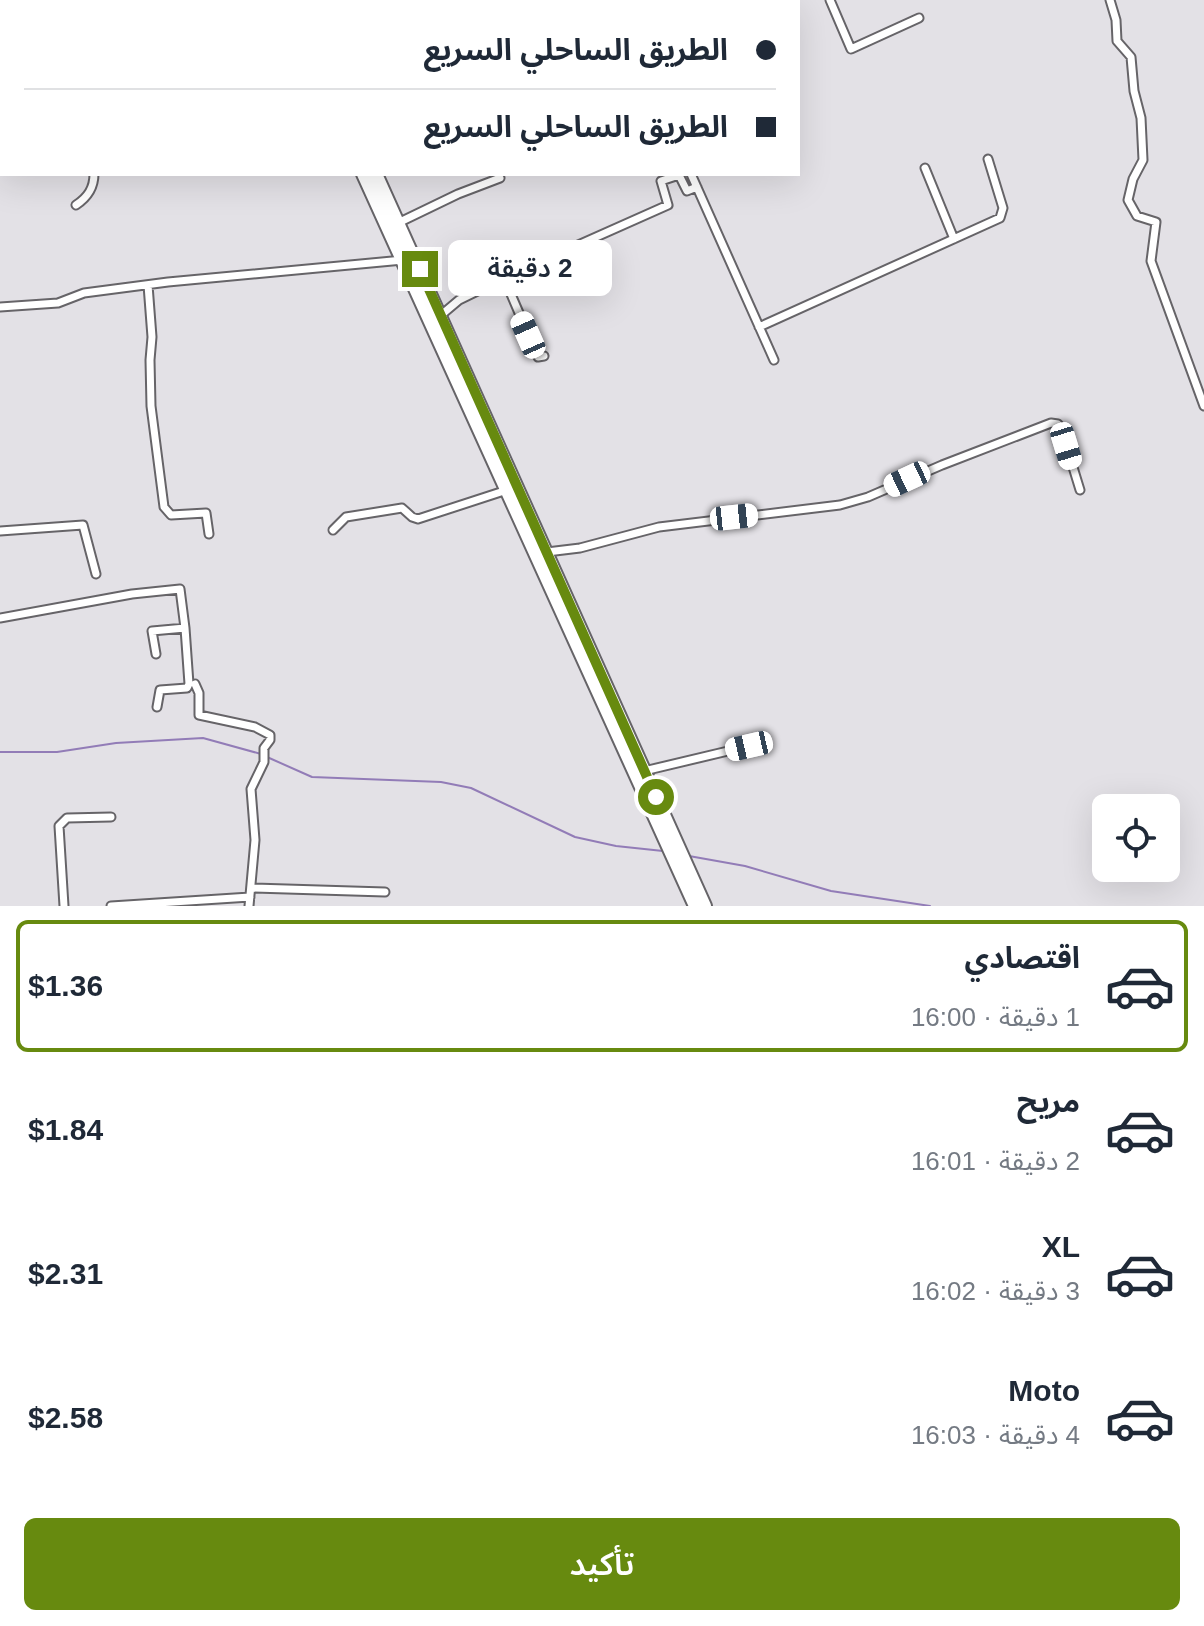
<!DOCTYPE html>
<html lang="ar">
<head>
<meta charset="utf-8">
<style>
	:root { --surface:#fff; --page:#f2f2f3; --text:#1f2937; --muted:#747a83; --line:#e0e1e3; --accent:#678a0f }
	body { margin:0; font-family:Helvetica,"Noto Sans Arabic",sans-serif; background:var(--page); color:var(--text); direction:rtl; height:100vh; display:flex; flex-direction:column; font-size:30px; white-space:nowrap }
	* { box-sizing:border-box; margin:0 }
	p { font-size:26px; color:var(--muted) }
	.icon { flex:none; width:44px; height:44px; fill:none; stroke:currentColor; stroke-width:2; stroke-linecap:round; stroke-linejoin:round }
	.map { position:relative; height:906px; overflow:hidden; direction:ltr }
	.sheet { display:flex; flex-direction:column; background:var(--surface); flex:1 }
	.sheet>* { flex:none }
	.hud { position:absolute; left:0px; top:0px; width:800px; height:176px; box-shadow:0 8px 32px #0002; direction:rtl; display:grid; align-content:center; height:176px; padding:0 24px; background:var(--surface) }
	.buttons { position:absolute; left:1092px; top:794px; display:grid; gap:16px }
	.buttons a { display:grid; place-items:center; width:88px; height:88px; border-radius:12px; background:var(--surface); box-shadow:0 8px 32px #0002; font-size:40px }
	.end { position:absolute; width:36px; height:36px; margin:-18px; border:10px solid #678a0f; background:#fff; box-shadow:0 0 0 4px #fff }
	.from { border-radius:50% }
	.bubble { position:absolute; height:56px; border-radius:12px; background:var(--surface); box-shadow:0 8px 32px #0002; font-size:26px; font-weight:600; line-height:56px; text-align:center; direction:rtl }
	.car { position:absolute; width:24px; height:48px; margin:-24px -12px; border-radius:10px; box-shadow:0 0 6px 2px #0007; background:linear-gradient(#fff 24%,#345 0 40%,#fff 0 76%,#345 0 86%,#fff 0) }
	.hud b { display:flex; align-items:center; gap:28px; height:76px; font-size:30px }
	.hud b+b { border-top:2px solid var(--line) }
	.hud i { width:20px; height:20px; background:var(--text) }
	ul { padding:14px 0 0; list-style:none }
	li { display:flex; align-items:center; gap:24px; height:132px; margin:0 16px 12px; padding:0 8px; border:4px solid transparent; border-radius:12px }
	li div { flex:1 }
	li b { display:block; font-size:30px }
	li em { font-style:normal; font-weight:600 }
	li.current { border-color:var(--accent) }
	li>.icon { width:72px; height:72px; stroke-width:1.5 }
	.button { display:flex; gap:16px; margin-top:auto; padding:16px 24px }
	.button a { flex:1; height:92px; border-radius:12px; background:var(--accent); color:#fff; font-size:32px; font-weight:600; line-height:92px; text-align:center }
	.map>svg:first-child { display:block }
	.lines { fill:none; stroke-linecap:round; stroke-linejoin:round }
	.stream { stroke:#927cb7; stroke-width:2 }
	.street-casing { stroke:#666468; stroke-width:11 }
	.secondary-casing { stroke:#666468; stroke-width:14 }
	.highway-casing { stroke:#666468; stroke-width:16 }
	.street { stroke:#fff; stroke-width:7 }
	.secondary { stroke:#fff; stroke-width:10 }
	.highway { stroke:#fff; stroke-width:12 }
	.route { stroke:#678a0f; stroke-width:10 }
</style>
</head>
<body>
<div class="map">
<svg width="1204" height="906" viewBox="0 0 1204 906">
	<rect width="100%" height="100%" fill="#e3e1e6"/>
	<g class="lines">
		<path class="stream" d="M0,752H57L116,743L203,738L261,754
			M267,757L312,777L441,782L471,788L575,837L616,846L663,851
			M689,856L745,866L831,891L930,906"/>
		<g class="street-casing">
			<path id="street" d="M89,0L90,2
				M612,0L613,2
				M830,0L851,49L919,18
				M1110,0L1116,20L1117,41L1131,57L1134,91L1141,118L1143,160L1133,179L1128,200L1137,216L1156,222L1151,261L1204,406
				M925,168L954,239
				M691,174L774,360
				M76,205C88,197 94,188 94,174
				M400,222L458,194L500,178
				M504,278L668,205L661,181L679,175L687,191L697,187
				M148,285L152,337L150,360L151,406L164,507L171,515L206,513L209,534
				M0,307L58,303L84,293L168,282L403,260
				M440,316L459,300L504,278L538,357L544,356
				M759,327L1000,218L1003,208L988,159
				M333,530L346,517L402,508L412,517L418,519L507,490
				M0,531L83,525L96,574
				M547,552L580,548L659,527L840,505L868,497L942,465L1051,423L1058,424L1061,428L1080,490
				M0,618L132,594L180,589L185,628L152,631L156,654
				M195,684L199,693V715L255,727L270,735V740L264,748V762L251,789L255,840L249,906
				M157,707L160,690L187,688L189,684L185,628
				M644,771L749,746
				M251,888L385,892
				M64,906L59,826L67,818L111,817
				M111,906L250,897"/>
		</g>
		<g class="secondary-casing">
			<path id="secondary" d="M400,2L405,0
				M419,2L424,0"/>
		</g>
		<g class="highway-casing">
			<path id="highway" d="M286,0L287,2
				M298,0L299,2
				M363,174L695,906
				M376,174L705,906"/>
		</g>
		<use href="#street" class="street"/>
		<use href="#secondary" class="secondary"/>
		<use href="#highway" class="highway"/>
	</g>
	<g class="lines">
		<path class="route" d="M420,269L656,797"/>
	</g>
</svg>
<div class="buttons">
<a><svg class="icon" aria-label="locate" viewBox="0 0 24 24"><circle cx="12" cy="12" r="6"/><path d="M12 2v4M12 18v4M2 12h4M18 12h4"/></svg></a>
</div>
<i class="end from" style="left:656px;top:797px"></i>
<i class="end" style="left:420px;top:269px"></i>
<div class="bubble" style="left:448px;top:240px;width:164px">2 دقيقة</div>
<i class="car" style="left:528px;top:335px;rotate:336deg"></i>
<i class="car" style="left:1066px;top:446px;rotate:163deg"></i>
<i class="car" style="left:907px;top:479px;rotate:245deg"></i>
<i class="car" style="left:734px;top:517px;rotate:84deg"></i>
<i class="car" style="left:749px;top:746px;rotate:257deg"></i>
<div class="hud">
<b><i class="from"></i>الطريق الساحلي السريع</b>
<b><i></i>الطريق الساحلي السريع</b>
</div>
</div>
<section class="sheet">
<ul>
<li class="current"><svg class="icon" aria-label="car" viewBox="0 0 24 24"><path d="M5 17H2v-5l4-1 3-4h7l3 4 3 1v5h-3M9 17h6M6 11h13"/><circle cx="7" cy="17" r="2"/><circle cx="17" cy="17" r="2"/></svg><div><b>اقتصادي</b><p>1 دقيقة · 16:00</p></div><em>$1.36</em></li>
<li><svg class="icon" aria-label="car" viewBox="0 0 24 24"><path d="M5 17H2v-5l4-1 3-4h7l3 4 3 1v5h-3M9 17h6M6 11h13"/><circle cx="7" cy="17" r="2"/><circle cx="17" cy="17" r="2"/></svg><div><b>مريح</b><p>2 دقيقة · 16:01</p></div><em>$1.84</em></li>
<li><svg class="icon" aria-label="car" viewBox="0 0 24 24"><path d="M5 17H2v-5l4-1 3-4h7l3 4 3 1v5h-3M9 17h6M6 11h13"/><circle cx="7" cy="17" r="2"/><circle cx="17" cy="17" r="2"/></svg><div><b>XL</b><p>3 دقيقة · 16:02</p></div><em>$2.31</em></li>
<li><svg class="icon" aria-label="car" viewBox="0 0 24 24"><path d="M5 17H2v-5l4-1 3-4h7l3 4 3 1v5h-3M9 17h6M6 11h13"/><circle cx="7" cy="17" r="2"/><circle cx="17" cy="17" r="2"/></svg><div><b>Moto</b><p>4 دقيقة · 16:03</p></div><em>$2.58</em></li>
</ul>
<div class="button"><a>تأكيد</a></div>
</section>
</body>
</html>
